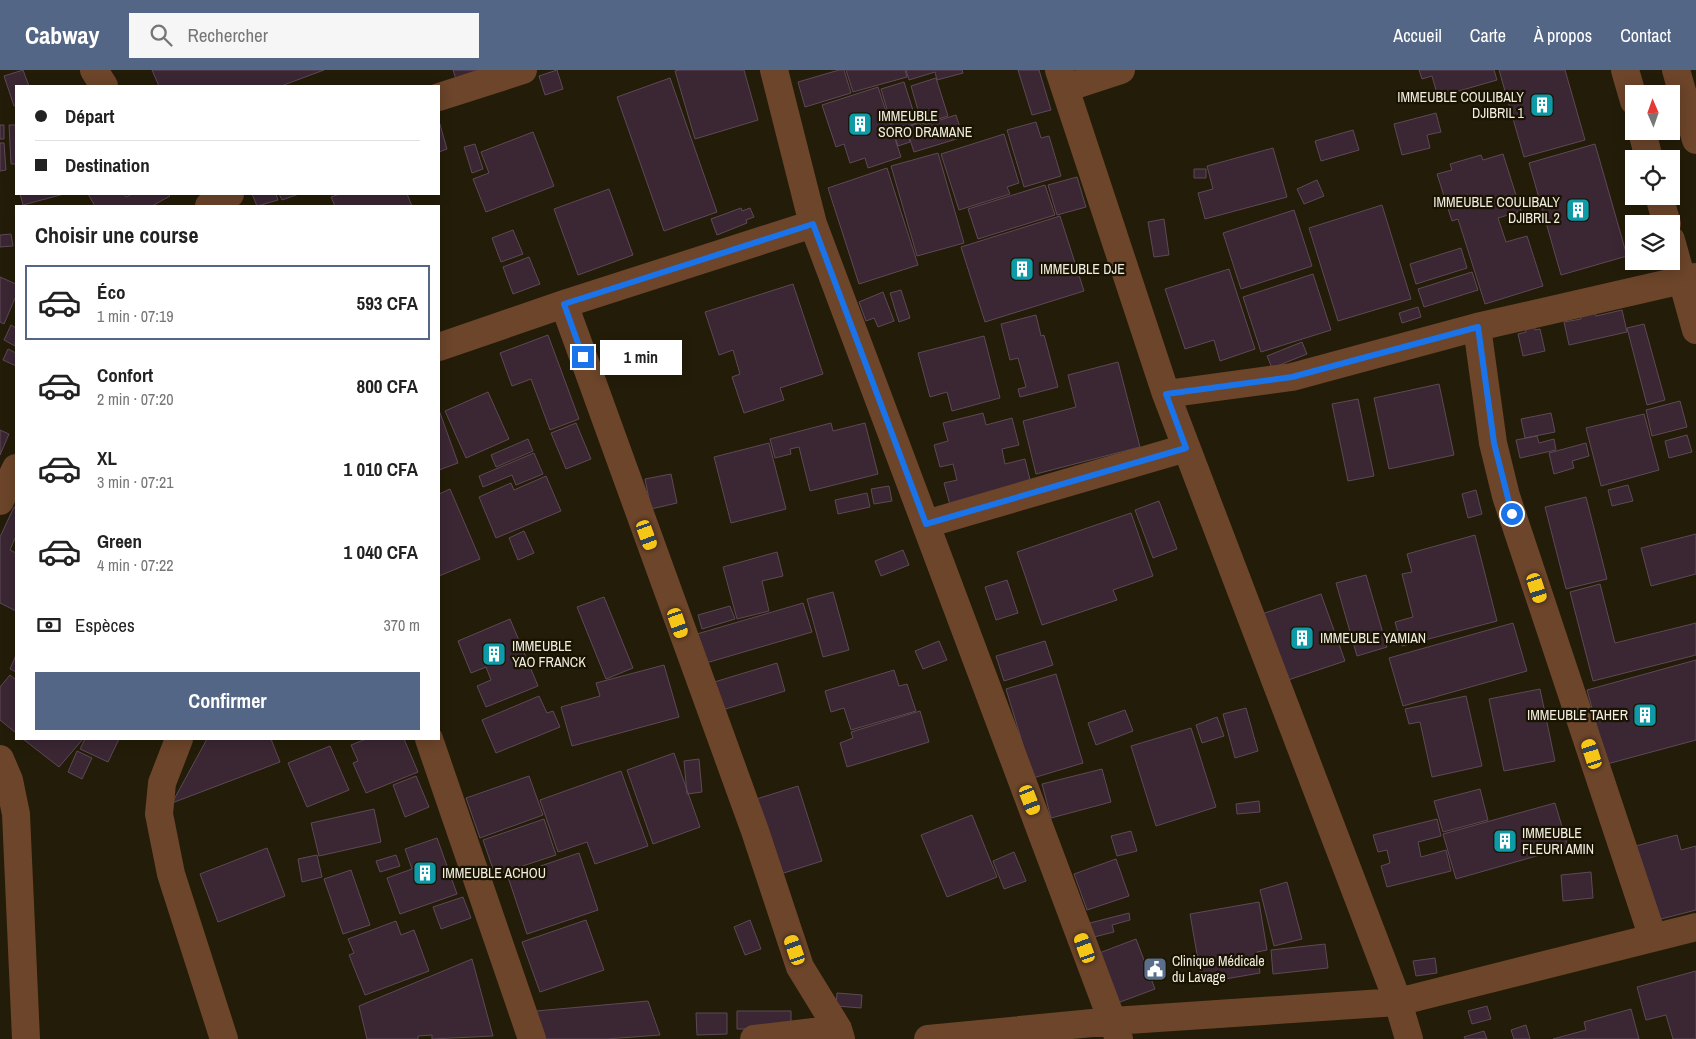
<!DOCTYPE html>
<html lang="fr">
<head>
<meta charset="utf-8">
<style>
	:root { --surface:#fff; --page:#f6f6f6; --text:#222; --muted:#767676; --line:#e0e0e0; --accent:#536685 }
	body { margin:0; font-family:"Archivo Narrow",sans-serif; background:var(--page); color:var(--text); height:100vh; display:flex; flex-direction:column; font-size:19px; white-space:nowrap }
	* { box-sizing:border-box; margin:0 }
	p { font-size:16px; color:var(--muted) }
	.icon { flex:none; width:28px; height:28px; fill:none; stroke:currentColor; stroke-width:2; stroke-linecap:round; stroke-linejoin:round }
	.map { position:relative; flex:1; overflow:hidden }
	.side { position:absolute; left:15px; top:135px; width:425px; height:535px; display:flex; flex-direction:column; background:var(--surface); border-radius:0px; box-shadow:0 2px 12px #0003 }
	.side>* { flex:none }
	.hud { position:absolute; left:15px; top:15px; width:425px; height:110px; border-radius:0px; box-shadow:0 2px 12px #0003; display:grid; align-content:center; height:110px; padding:0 20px; background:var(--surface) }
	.needle { width:32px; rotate:358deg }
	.fabs { position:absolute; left:1625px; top:15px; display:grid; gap:10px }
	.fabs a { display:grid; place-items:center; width:55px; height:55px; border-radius:0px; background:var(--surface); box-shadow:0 2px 12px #0003; font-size:25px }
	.end { position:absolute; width:22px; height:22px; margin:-11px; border:6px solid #1a73e8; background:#fff; box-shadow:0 0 0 2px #fff }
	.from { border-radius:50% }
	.bubble { position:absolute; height:35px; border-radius:0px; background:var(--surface); box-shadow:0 2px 12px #0003; font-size:16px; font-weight:700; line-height:35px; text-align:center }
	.car { position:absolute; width:15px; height:30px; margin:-15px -8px; border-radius:6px; box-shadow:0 0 4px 1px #0007; background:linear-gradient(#f5c518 24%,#345 0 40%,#f5c518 0 76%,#345 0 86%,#f5c518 0) }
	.hud b { display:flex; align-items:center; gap:18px; height:48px; font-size:19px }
	.hud b+b { border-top:1px solid var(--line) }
	.hud i { width:12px; height:12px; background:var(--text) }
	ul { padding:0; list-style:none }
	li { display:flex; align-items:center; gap:15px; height:75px; margin:0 10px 8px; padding:0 10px; border:2px solid transparent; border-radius:0px }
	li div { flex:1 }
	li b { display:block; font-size:19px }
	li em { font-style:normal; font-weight:700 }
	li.selected { border-color:var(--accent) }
	li>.icon { width:45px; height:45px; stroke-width:1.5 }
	h2 { padding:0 20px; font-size:22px; line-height:60px }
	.pay { display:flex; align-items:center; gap:12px; height:55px; padding:0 20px; font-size:19px }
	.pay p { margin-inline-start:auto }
	.button { display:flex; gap:10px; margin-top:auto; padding:10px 20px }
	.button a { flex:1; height:58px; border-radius:0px; background:var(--accent); color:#fff; font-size:20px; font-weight:700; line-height:58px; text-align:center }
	header { display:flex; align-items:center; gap:30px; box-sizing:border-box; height:70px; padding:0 25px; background:var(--accent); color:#fff }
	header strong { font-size:24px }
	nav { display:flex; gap:28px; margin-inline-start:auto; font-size:18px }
	.search { width:350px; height:45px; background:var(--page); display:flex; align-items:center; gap:12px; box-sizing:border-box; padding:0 18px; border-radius:0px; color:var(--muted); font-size:19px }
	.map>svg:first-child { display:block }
	.building { fill:#3a2733; stroke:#5e4956 }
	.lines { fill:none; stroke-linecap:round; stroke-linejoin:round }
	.minor { stroke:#6c452a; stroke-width:28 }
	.tertiary { stroke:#6c452a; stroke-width:28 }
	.route { stroke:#1a73e8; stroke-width:6 }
	.labels { text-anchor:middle; stroke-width:4.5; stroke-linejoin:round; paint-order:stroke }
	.poi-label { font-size:14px; fill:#f2ede1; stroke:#191301; text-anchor:start }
</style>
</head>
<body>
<header>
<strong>Cabway</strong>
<div class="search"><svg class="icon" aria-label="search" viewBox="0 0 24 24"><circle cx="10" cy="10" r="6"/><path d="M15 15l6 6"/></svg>Rechercher</div>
<nav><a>Accueil</a><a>Carte</a><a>À propos</a><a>Contact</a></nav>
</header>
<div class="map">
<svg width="1696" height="969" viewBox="0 0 1696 969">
	<rect width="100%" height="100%" fill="#231c08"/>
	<path class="building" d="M23,0L29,16H16V35L14,36L4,6Z
		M152,0H324L281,16H159Z
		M453,0H495L457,12Z
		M557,0L563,19L545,25L539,6Z
		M679,0H744L758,50L695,69L675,1Z
		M839,0H844L851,23L805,37L798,12Z
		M846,0H905L907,7L853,22Z
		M906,0H962L963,3L937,10L935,2L909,10Z
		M1018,0H1039L1051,40L1032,45Z
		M1419,0H1494L1497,10L1438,27L1432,6L1422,9Z
		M1499,0H1565L1585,70L1524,87Z
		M670,8L717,142L664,161L617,27Z
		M936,8L948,46L922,54L911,16Z
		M904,12L917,53L905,57L910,72L898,76L881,19Z
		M878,17L901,87L868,98L865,88L850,93L844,74L836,77L822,35Z
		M1436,43L1441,62L1427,65L1430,78L1402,85L1394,54Z
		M956,45L963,67L914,82L906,57L920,53L921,56Z
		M439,51L447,79L439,82Z
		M1036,52L1041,68L1049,66L1061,106L1024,117L1007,60Z
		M0,55H4V69H0Z
		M9,55H16V94H11Z
		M1353,60L1359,80L1321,91L1315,71Z
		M533,62L554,116L486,142L473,109L489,103L481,82Z
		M1004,64L1019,113L1007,117L1010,124L959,140L941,84Z
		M0,73H4L6,100L0,101Z
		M475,74L483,99L472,103L464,77Z
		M1595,74L1627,186L1561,205L1529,93Z
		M1273,78L1287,127L1205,149L1198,123L1213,119L1207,96Z
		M938,83L964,173L917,186L891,96Z
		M1503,84L1521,141L1498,148L1506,172L1527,166L1543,216L1485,234L1458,149L1452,151L1437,104L1452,100L1450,94L1481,85L1483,90Z
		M887,98L918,195L859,214L828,118Z
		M1194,99H1206V108H1194Z
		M1077,107L1086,137L1057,145L1048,115Z
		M1317,110L1324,126L1304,134L1297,119Z
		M1045,115L1055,145L978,169L968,139Z
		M609,119L633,185L578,205L554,139Z
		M20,124H64L23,135Z
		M88,124H124L126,127L132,124H168L170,126L152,136H95Z
		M252,124H276L278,130L257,136Z
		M279,124H299L282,130Z
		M340,124H407L412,136H335L331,127Z
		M1382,135L1411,229L1338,251L1309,158Z
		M741,138L742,141L750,138L754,147L746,150L747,153L717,165L711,149Z
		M1294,140L1312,196L1241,219L1223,163Z
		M1060,146L1084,221L985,252L961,177Z
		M1164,149L1169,185L1154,187L1148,152Z
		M513,160L523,184L501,192L492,168Z
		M11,164L13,176L0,177V165Z
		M1461,178L1467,198L1416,214L1410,194Z
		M529,187L540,214L513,224L503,197Z
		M1229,199L1255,279L1220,291L1214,270L1185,279L1165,219Z
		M1472,202L1478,220L1424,237L1418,219Z
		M1313,204L1331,260L1261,282L1243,227Z
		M0,207L16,214V226L4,254L0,252Z
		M793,214L823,304L780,318L784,330L744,343L732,307L740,304L733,280L719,285L705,242Z
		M901,220L910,248L899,252L890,223Z
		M883,222L894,251L878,257L874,248L866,251L859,232Z
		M1418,237L1421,247L1402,253L1399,243Z
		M1594,238L1596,246L1622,240L1627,262L1569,275L1564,252L1581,249L1579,241Z
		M1036,245L1041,266L1044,265L1058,317L1020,327L1018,319L1026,317L1018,288L1010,290L1001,254Z
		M1533,250L1535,260L1540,259L1545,281L1523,286L1518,264L1526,262L1524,252Z
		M1644,254L1665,330L1647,335L1627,258Z
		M11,255L16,258L15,276L4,270Z
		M548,265L579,349L550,360L531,309L512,316L500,283Z
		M984,266L1000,328L952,341L947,322L930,327L918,283Z
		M1302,272L1307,284L1272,298L1267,286Z
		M8,279L16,283V296L3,290Z
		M1118,292L1140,377L1036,404L1023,351L1076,337L1068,305Z
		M1439,314L1454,385L1389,399L1374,328Z
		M488,322L509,369L466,388L445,341Z
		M1358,329L1374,406L1348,411L1332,334Z
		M1680,331L1687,357L1652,366L1646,340Z
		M439,340L458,393L439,400Z
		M983,343L986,355L1012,348L1019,375L1002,379L1005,394L1025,389L1031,414L950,435L944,413L957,410L953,394L940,397L934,375L948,371L943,353Z
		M1551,343L1555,362L1525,368L1521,349Z
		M1644,344L1659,400L1601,416L1586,358Z
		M576,353L591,389L566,399L551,363Z
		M831,353L833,361L865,353L878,404L810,421L799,377L790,379L791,384L775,388L770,369Z
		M0,360L9,364L0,385Z
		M1687,365L1692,382L1669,388L1665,371Z
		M1537,366L1539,373L1554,369L1556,380L1520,388L1516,370Z
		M528,369L533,381L496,397L491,385Z
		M769,373L786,439L731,453L714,387Z
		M1586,373L1589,386L1572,391L1574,398L1554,404L1549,383Z
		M534,383L543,404L516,415L512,405L483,417L479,406Z
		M671,404L677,433L651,439L645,409Z
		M546,406L561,441L496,468L479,427L511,413L514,420Z
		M1628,415L1633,431L1612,436L1608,420Z
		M889,416L892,431L874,434L871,419Z
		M450,419L480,489L439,506V424Z
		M1476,420L1482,444L1468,448L1462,424Z
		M867,423L870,437L838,444L835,430Z
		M1586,427L1607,509L1566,519L1545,437Z
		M1159,431L1177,479L1153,488L1135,440Z
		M14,437L16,438V466L10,480L16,483V541L0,533V467Z
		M1131,443L1153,506L1113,520L1117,530L1042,555L1017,482Z
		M524,461L534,483L518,490L509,468Z
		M1696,464V504L1651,516L1641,478Z
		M1475,465L1497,551L1402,576L1395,552L1413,547L1402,504L1412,502L1407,484Z
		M903,480L909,495L881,506L875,491Z
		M777,482L783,506L762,511L769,541L737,549L723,497Z
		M1366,505L1387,577L1357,586L1336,513Z
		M1007,510L1018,543L996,550L985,517Z
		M1600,514L1615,573L1696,553V585L1593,611L1570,522Z
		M833,522L849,580L823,587L807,529Z
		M1321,524L1345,591L1282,612L1259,545Z
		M604,527L633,598L606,609L577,537Z
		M803,533L812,562L706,593L697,564Z
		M730,536L735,549L702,559L698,545Z
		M510,549L538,616L486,637L477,616L491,610L486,597L471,603L458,571Z
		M1513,553L1527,601L1403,636L1389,588Z
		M939,571L947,590L923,599L915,581Z
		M1045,571L1053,595L1004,611L996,586Z
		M16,585V602L10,599Z
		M1696,590V670L1607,694L1587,620Z
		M777,593L785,621L719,641L711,613Z
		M664,595L679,647L572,676L561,637L600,626L596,613Z
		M894,600L899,616L907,614L916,641L851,660L844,638L831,642L825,621Z
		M1056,604L1083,693L1033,708L1006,619Z
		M10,605L16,610V663L0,650V617Z
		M1540,619L1555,691L1504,701L1489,629Z
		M539,626L547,643L553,641L560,657L496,683L482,650Z
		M1466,626L1482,696L1432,707L1420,652L1409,654L1405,639Z
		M1246,638L1258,681L1235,688L1223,644Z
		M1125,640L1133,661L1096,675L1088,653Z
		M920,641L929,672L847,697L840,673L853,668L851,662Z
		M1217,647L1224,666L1202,673L1196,655Z
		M1191,658L1216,737L1156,756L1131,676Z
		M23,669H83L59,697Z
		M85,669H119L108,692L80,679Z
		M207,669H271L280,692L172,733Z
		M366,669H404L418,702L366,723L353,693L358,691L351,675Z
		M330,676L349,720L307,737L288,693Z
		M77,681L92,688L82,709L68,702Z
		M674,683L700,757L653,774L627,700Z
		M699,689L702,722L687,724L684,691Z
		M1102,699L1111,732L1051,748L1042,714Z
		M621,701L648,776L595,794L587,772L558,782L540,730Z
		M416,706L429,737L405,747L393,715Z
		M529,706L543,745L480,768L466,728Z
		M798,716L822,791L771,807L747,732Z
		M1480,719L1488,750L1443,762L1434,731Z
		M1259,731L1260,742L1237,744L1236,734Z
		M1555,733L1568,777L1456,809L1443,764Z
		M374,739L381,772L319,786L311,753Z
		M972,745L997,807L947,827L921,765Z
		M544,749L556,785L495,805L483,770Z
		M1437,749L1441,766L1418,772L1421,787L1446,780L1451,801L1387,817L1381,796L1390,793L1387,780L1378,782L1373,765Z
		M1131,761L1137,781L1117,786L1111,766Z
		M1677,765L1681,780L1696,776V840L1657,850L1632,777Z
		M437,768L457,824L400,844L387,808L412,799L405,779Z
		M267,778L285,826L218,852L200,804Z
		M1014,782L1026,811L1004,819L993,791Z
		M579,783L598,840L527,864L508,807Z
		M317,785L322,807L302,812L298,789Z
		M396,785L400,796L380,802L376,791Z
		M1116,789L1129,826L1087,840L1074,804Z
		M351,800L370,855L343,864L324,809Z
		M1591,802L1593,828L1563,831L1561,805Z
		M1287,812L1302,869L1274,876L1260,820Z
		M463,827L471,848L441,859L433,837Z
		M1259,832L1267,880L1257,882L1260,903L1202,913L1190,844Z
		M1129,843L1130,850L1112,855L1114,862L1086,869L1082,855Z
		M586,850L604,900L540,922L522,872Z
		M750,850L761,879L745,885L734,857Z
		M396,851L401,865L414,860L429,901L365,925L349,885L354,883L348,869Z
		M1136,869L1155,919L1112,935L1094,885Z
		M1325,874L1328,898L1273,904L1271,880Z
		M1435,888L1437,903L1416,906L1413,891Z
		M472,889L493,966L432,969V965L418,966V969H367L359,936Z
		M1696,901V969H1673L1666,945L1646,950L1637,917Z
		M837,923L862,925L861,938L836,936Z
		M648,931L660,965L606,969H545L536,941Z
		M1487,936L1491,949L1472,954L1468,941Z
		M1631,939L1639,969H1553L1586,960L1584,952Z
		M737,941H791V959H737Z
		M696,943H727V964L697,965Z
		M1526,955L1530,969H1514L1511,960Z
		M1484,961L1487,969H1465L1464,967Z"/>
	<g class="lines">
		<path class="minor" d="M94,0L104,16
			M774,0L813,154L1119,969
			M1059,0L1166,324L1398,932L1409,969
			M1066,18L1121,0
			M439,27L523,0
			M209,136L230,124
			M564,234L755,761L800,897L838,959
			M1477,257L1493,373L1506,426L1653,868
			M439,277L564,234L813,154
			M1166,324L1292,307L1477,257L1696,207
			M0,431L16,398
			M926,454L1186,378
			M179,669L162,713L159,744L171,804L224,969
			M429,669L532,969
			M0,689L9,710L16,744L26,969
			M754,969L838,959L841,969
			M928,969L1113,951L1398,932L1696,857"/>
		<path class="tertiary" d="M1625,0L1634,31
			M1676,0L1696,70
			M1642,61L1649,89
			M1659,126L1667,154
			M1671,170L1696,260"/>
	</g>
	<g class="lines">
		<path class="route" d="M583,287L564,234L813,154L926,454L1186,378L1166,324L1292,307L1478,257L1494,373L1512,444"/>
	</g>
	<defs>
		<g id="building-square" transform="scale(1.25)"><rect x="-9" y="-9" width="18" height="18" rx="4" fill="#0f9aa8" stroke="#191301"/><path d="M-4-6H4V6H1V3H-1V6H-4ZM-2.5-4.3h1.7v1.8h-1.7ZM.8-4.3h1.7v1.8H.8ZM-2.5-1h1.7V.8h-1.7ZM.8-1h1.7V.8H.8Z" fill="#fff"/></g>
		<g id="civic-square" transform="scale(1.25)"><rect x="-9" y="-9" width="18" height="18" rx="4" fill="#5c6f8a" stroke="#191301"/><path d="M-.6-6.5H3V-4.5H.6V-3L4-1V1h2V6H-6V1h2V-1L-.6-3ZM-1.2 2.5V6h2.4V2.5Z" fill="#fff"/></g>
	</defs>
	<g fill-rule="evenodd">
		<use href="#building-square" x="1542" y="35"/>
		<use href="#building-square" x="860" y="54"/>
		<use href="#building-square" x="1578" y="140"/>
		<use href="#building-square" x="1022" y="199"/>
		<use href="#building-square" x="1302" y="568"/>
		<use href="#building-square" x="494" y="584"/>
		<use href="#building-square" x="1645" y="645"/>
		<use href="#building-square" x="1505" y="771"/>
		<use href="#building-square" x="425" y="803"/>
		<use href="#civic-square" x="1155" y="899"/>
	</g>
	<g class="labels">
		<g class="poi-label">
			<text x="1524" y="32" text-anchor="end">IMMEUBLE COULIBALY<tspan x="1524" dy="16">DJIBRIL 1</tspan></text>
			<text x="878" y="51">IMMEUBLE<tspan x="878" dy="16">SORO DRAMANE</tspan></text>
			<text x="1560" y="137" text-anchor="end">IMMEUBLE COULIBALY<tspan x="1560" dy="16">DJIBRIL 2</tspan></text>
			<text x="1040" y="204">IMMEUBLE DJE</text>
			<text x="1320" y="573">IMMEUBLE YAMIAN</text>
			<text x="512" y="581">IMMEUBLE<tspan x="512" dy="16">YAO FRANCK</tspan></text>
			<text x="1628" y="650" text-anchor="end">IMMEUBLE TAHER</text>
			<text x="1522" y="768">IMMEUBLE<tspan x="1522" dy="16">FLEURI AMIN</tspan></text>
			<text x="442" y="808">IMMEUBLE ACHOU</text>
			<text x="1172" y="896">Clinique Médicale<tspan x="1172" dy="16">du Lavage</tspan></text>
		</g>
	</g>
</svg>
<div class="fabs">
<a><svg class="needle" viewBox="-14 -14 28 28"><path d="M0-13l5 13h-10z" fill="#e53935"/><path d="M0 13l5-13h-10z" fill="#767676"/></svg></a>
<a><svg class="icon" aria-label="locate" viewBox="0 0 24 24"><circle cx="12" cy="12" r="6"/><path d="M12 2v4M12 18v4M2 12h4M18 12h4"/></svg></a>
<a><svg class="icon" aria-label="layers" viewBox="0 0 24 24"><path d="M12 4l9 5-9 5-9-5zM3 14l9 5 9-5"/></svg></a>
</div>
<i class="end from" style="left:1512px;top:444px"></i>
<i class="end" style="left:583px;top:287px"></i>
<div class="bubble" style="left:600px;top:270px;width:82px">1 min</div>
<i class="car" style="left:647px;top:465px;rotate:160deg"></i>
<i class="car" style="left:1537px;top:518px;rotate:162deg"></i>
<i class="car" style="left:678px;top:553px;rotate:161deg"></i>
<i class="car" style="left:1592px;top:684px;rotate:342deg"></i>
<i class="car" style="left:1030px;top:730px;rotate:159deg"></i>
<i class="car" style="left:1085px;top:878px;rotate:340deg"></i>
<i class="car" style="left:795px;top:880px;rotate:341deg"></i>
<div class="hud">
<b><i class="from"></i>Départ</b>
<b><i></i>Destination</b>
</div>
<section class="side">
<h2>Choisir une course</h2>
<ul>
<li class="selected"><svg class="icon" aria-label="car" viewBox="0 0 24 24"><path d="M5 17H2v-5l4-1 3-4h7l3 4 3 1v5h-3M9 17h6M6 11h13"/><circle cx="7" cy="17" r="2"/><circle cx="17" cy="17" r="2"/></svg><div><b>Éco</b><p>1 min · 07:19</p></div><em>593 CFA</em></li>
<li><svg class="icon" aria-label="car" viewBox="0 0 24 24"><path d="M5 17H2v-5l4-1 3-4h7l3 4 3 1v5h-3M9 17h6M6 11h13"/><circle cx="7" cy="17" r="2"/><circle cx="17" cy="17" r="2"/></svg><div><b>Confort</b><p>2 min · 07:20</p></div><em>800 CFA</em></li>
<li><svg class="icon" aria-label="car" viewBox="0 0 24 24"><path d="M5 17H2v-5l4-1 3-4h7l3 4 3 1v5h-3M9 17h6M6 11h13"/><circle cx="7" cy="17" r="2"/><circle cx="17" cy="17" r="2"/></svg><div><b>XL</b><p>3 min · 07:21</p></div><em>1 010 CFA</em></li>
<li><svg class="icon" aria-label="car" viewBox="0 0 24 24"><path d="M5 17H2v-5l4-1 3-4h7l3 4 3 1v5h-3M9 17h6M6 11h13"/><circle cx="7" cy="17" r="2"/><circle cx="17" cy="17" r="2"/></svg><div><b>Green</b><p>4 min · 07:22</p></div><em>1 040 CFA</em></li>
</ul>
<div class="pay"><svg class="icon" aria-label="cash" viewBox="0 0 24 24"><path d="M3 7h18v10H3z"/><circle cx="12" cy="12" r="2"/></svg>Espèces<p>370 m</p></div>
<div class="button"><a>Confirmer</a></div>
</section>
</div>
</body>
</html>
